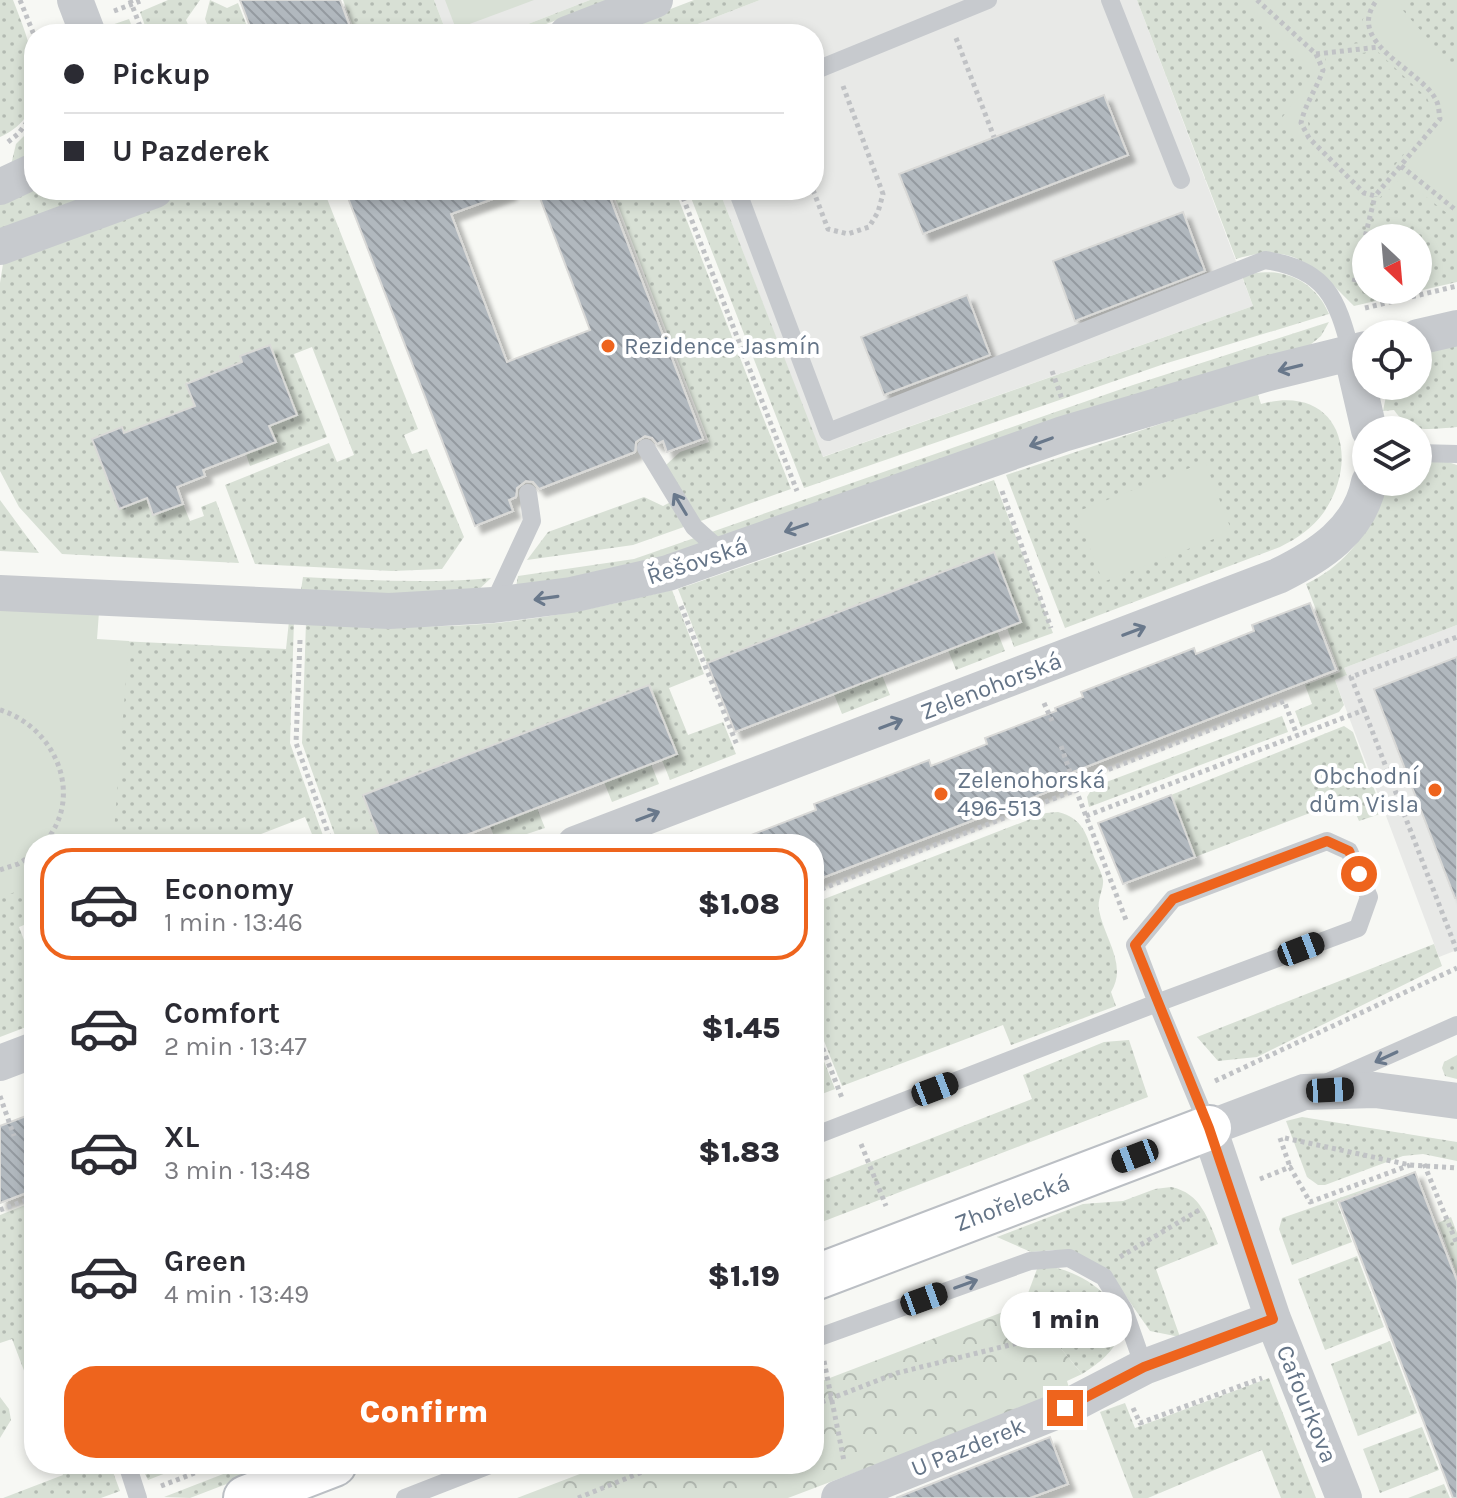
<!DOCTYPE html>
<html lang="en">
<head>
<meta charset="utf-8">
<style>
	:root { --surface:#fff; --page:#f7f7f7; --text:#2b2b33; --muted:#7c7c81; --line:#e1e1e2; --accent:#ee641d }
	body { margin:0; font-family:Karla,sans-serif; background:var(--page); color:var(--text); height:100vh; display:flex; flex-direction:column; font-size:30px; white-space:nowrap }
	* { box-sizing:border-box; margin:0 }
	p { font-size:26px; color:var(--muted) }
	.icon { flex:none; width:44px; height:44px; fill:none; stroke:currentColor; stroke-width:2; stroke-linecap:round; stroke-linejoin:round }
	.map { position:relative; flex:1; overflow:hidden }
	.side { position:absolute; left:24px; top:834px; width:800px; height:640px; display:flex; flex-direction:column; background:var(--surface); border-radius:32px; box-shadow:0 4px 12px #0003 }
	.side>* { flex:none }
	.banner { position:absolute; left:24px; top:24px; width:800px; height:176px; border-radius:32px; box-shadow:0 4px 12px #0003; display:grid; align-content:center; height:176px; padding:0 40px; background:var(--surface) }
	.needle { width:52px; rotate:154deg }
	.buttons { position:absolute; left:1352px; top:224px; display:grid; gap:16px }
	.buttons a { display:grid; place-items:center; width:80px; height:80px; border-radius:50%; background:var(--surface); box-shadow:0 4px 12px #0003; font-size:40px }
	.end { position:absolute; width:36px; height:36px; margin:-18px; border:10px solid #ee641d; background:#fff; box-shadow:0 0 0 4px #fff }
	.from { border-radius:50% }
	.bubble { position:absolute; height:56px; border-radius:28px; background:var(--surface); box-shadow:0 4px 12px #0003; font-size:26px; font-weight:800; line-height:56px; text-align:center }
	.car { position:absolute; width:24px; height:48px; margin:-24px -12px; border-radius:10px; box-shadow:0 0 6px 2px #0007; background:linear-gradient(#222 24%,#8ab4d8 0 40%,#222 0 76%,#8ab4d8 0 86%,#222 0) }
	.banner b { display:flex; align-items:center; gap:28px; height:76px; font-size:30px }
	.banner b+b { border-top:2px solid var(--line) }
	.banner i { width:20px; height:20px; background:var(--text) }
	ul { padding:14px 0 0; list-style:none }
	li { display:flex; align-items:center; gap:24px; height:112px; margin:0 16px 12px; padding:0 24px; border:4px solid transparent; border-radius:32px }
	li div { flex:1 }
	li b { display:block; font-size:30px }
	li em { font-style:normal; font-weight:800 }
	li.active { border-color:var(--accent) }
	li>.icon { width:72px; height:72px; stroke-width:1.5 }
	.cta { display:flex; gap:16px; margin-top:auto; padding:16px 40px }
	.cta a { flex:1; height:92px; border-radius:32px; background:var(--accent); color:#fff; font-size:32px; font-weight:800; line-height:92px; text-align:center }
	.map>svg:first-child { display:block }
	.built { fill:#e8e9e7 }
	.grass { fill:url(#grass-dots); fill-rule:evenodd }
	.forest { fill:url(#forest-crowns) }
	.green { fill:#d8e0d5; fill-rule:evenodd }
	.building { fill:url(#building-back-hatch); stroke:#d9d9d7; stroke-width:2; filter:url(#shadow) }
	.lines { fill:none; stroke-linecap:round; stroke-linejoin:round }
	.secondary-casing { stroke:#bbbfc4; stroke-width:48 }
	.path { stroke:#c0c2c5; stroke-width:5; stroke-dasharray:4 4; stroke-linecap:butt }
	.lane { stroke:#c7cace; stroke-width:18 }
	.street { stroke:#c7cace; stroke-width:36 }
	.secondary { stroke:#fff; stroke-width:44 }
	.oneway { stroke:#69788b }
	.route { stroke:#ee641d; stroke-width:10 }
	.poi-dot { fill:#ee641d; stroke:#fff; stroke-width:3 }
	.labels { text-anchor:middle; stroke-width:8; stroke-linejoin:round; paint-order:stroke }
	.poi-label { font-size:24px; fill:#647487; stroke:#fff; text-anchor:start }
	.street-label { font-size:24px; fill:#647487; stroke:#fff }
</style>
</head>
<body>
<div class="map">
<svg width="1457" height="1498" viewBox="0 0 1457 1498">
	<defs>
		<pattern id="grass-dots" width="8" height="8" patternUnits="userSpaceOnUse" patternTransform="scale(2)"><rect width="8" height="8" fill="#d8e0d5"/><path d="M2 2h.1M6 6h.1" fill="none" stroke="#b3bab2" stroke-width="1.8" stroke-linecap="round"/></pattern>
		<pattern id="forest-crowns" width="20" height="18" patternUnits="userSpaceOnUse" patternTransform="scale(2)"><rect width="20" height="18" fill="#d8e0d5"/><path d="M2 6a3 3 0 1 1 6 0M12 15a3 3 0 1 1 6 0" fill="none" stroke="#b3bab2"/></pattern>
		<pattern id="building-back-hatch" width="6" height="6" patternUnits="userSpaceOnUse" patternTransform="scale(2)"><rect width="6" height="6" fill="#b1b8be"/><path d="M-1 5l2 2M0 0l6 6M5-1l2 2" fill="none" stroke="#949aa0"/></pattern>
		<filter id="shadow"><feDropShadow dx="7" dy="7" stdDeviation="2" flood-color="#0004"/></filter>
	</defs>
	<rect width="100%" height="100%" fill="#f7f8f4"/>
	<path class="built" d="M434,0H590L502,34H447Z
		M760,0H1137L1253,306L822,457L719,190H814V34H672Z
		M1457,625V950L1439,957L1335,680L1347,675L1344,668Z"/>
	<path class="grass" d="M0,0H13C30,44 59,111 0,137Z
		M168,0H200L186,20L192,34H148L140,12Z
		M210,0L227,8L238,3L250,34H211L205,19Z
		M343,0H434L447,34H341L354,29Z
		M590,0H609L520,34H502Z
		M694,0H760L672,34H627L624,27Z
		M1137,0H1457V282L1354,306C1315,267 1294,241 1236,259ZM1366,238H1418V290H1366Z
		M129,19L135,34H101L100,29Z
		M34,126V150L11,165L16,144Z
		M34,190H110L0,232V200Z
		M196,190H341L326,196L418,429L404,435L412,454L427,449L464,537L442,569L392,571L255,564L225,485L329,443L337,462L354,455L312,347L294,354L327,437L250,466L246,454L276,442L269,426L297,414L270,345L242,362L186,383L197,412L124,433L121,428L92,439L119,509L147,498L154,515L183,504L190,521L204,516L201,507L216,501L239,563L62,554L19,507L0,471V283L3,264Z
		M612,190H675L791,489L633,545L527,560L548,532L644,497L663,506L682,496L666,465L680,452L709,442Z
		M688,190H719L823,457L1253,306L1242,276C1278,265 1314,278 1329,314L1164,364L804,488Z
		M1329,322L1321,336L1310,345L660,562L516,587L518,576L634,559L1133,385Z
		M1457,339V427C1430,429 1411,435 1394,410L1383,411L1388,386H1418V352Z
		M1257,392L1261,404C1338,383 1362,456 1324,512C1313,528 1296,539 1280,547L1065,628L1006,475Z
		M1418,462H1448L1457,465V625L1344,668L1347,675L1335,680L1344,705L1339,712L1301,727L1295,711L1312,704L1305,685L1340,672L1306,584C1350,563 1372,527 1388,482H1418Z
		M994,480L1053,633L1014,647L1007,628L1021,621L994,553L707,663L678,589Z
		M0,500L39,553L0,551Z
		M303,577C366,580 429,584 491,578L475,593L392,596L301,590Z
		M672,590L704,674L669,688L688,735L723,722L736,754L670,780L662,760L677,754L649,685L363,795L382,844H338L302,743L306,622C365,625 425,629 484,624C548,619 609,605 672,590Z
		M0,607L98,640L286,649L289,621H294L290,743L326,844H316L305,817L235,844H34V921L19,927L34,966V1024L0,1037Z
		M997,631L1005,651L956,670L948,650Z
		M882,675L890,695L842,714L834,694Z
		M1282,716L1288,732L1089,807L1087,797L1093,787Z
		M1344,726L1353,732L1383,813L1359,821L1349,798L1195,857L1171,795Z
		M651,764L659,784L612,802L604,782Z
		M537,808L545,828L497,844L490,826Z
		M1058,812C1083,818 1087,835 1094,857C1097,864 1102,873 1103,880C1104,889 1097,899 1099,910C1104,938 1128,965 1111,992L1116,1006L1011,1045L1003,1025L842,1086L814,1016V903L1046,813Z
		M1434,944L1442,966L1257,1057L1218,1061L1197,1037Z
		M814,1036L835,1089L814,1097Z
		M1129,1040L1148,1097L814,1225V1184L1032,1099L1023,1075L1104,1042Z
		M1457,1055V1079L1445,1076L1442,1068L1444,1062Z
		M1302,1117L1457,1142V1161L1423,1154L1403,1156L1325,1185H1318L1307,1177L1286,1121Z
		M1417,1171L1337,1202L1352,1242L1292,1265L1279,1229L1282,1218Z
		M1171,1187C1201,1193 1208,1219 1218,1244L1156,1269L1180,1337L1150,1331L1114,1279L1076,1254L1053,1250L1031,1252L997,1237L1083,1204L1123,1201L1155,1189Z
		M33,1202L34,1204V1397L12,1339L0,1343V1215Z
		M1451,1217L1457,1233V1274L1438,1223Z
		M1357,1256L1384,1327L1325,1350L1298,1279Z
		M1052,1267C1081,1272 1130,1301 1118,1338C1113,1353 1095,1366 1082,1374L1024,1304L1037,1269Z
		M1390,1341L1417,1413L1358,1436L1331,1364Z
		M1269,1378L1316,1498H1281L1262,1450L1148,1498H1133L1100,1412L1125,1403L1135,1428Z
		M0,1397L9,1409L11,1420L0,1438Z
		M1422,1427L1439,1470L1380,1493L1363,1449Z
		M59,1464H110L120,1491L101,1498H3L63,1475Z
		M140,1464H189L148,1480Z
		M249,1464H279L190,1498L164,1497Z
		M1444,1484L1450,1498H1408Z"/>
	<path class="forest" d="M1024,1304L1082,1374L1067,1381L1070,1391L788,1498H517L606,1464H814V1384Z"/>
	<path class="green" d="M445,0H534L456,29Z
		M1241,0H1268L1319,48L1368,42L1362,22L1370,0H1406L1400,7L1457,72V221L1402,178L1375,202L1357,198L1279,122L1315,72ZM1377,51L1427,98L1433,113L1429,124L1376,188L1369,190L1311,132C1297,106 1337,90 1325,58Z
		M1205,462L1232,532L1103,582L1076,512Z
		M0,607L99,612L97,639L129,641L113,844H34V886L0,897Z"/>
	<path class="building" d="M240,0H340L350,27L332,34H273L270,25L252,32Z
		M1104,95L1128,155L923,234L899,174Z
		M345,190H509V193L451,214L507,362L590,330L537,190H607L703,439L667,452L663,441L657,444L652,438L645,436L636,442L635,452L539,489L533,482L526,481L517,488L516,497L509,500L513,511L475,526Z
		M1183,212L1205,271L1075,321L1053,261Z
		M967,295L990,355L884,395L861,337Z
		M270,345L297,415L269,426L276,442L203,470L205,476L177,487L183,504L153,515L147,498L119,509L92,439L122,427L124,433L195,406L186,384L242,362L240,356Z
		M994,552L1021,622L735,732L707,663Z
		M1310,603L1336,670L1065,775L1068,784L814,881V844H734L733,842L816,810L814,804L929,760L931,766L987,744L985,738L1056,711L1055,708L1083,697L1081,692L1194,648L1196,654L1254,631L1252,625Z
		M1457,657V898H1455L1374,689Z
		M649,685L677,754L443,844H382L363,795Z
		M1171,795L1195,857L1123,884L1098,823Z
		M34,1113V1190L0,1203V1126Z
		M1415,1172L1457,1281V1498H1453L1339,1202Z
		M1050,1437L1068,1484L1030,1498H896Z"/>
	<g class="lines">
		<g class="secondary-casing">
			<g id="secondary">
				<path id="s1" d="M814,1278L1209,1128"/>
				<path d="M246,1498L334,1464"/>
			</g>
		</g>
		<path class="path" d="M20,0L34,35
			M130,0L143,34
			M1257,0L1316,54L1323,70C1317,88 1305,104 1301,123L1309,138L1364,193L1375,196L1440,119C1439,114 1439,105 1436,100C1421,69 1343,43 1377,0
			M114,11L143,0
			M956,38L994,137
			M1316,54L1379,47
			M814,110L821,126
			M8,142L18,134L34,113
			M1401,166L1457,211
			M680,190L797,491
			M813,190L828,229L848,234L869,227L878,212L883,194L843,86
			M1354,282L1375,196
			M1365,308L1457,286
			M1052,371L1062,399
			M1002,491L1051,628
			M681,606L737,745
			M300,640L296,743L332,844
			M1044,703L1052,721
			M0,710C56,727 86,798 43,844
			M1364,710L1351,677L1457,637
			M1061,746L1076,789
			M1076,790L1084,779L1284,701L1297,735
			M1086,816L1364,710L1457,951
			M525,844L541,838
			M0,870L18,864L34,854
			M814,892L1076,790L1126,920
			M814,1026L842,1098
			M1215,1081L1457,968
			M0,1096L14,1136
			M1280,1138L1290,1167
			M1285,1138L1410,1165L1457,1168
			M861,1144L886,1206
			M25,1160L34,1185
			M1424,1164L1457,1244
			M1260,1179L1290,1167L1310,1202L1410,1165
			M0,1210L34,1197
			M1120,1257L1201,1209
			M1055,1334L1105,1337
			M824,1361L844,1461
			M814,1405L897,1373L1054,1334L1088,1295
			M1133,1408L1140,1423L1262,1378
			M161,1486L218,1464
			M578,1498L662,1464"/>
		<path class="lane" d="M1110,0L1181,180
			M814,71L988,0
			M737,190L828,432L1265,260C1326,269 1337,298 1351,352
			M646,448L694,527L723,553
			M1418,453L1457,454
			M493,605L532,521L528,493
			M1327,841L1349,851L1369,897L1358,928L1157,1003L1135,945L1173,899Z
			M1328,1082L1457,1025
			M814,1136L1157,1003L1209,1128
			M814,1339L1030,1261L1069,1258L1104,1277L1124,1310L1144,1367
			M127,1464L138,1498
			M405,1498L492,1464"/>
		<path class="street" d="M75,0L88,34
			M567,34L655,0
			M0,187L34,171
			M0,247L155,190
			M1418,337L1457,328
			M1351,352L1369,430
			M0,593L389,611L493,605L571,595L668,573L1063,434L1265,374L1366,349
			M575,844L1278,576C1319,556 1360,530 1369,482
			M0,1063L34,1050
			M839,1498L1065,1408L1144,1367L1273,1319
			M1344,1498L1273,1319L1209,1128L1304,1092L1375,1090L1457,1101"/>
		<use href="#secondary" class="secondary"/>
	</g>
	<defs><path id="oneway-shaft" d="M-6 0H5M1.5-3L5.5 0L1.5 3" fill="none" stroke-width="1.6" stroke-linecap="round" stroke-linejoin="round" transform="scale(2)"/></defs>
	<g class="oneway">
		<use href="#oneway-shaft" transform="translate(1290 368) rotate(166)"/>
		<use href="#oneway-shaft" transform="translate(1041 442) rotate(160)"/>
		<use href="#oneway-shaft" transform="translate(680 504) rotate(-121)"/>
		<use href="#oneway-shaft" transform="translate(796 528) rotate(161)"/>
		<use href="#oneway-shaft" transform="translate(546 598) rotate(172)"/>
		<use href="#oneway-shaft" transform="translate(1134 631) rotate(-21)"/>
		<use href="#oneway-shaft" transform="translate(891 724) rotate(-21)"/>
		<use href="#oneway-shaft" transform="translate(648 816) rotate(-21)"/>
		<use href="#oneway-shaft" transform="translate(1386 1057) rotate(155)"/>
		<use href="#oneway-shaft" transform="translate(966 1284) rotate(-20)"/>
	</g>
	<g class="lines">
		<path class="route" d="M1065,1408L1144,1367L1273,1319L1209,1128L1135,945L1173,899L1327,841L1349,851L1359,874"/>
	</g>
	<g class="poi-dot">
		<circle cx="608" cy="346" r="8"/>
		<circle cx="1435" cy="790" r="8"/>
		<circle cx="941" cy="794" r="8"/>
	</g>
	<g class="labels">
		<g class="poi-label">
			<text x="624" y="354">Rezidence Jasmín</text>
			<text x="1419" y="784" text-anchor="end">Obchodní<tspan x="1419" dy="28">dům Visla</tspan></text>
			<text x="957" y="788">Zelenohorská<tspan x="957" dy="28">496-513</tspan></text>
		</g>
		<g class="street-label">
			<text transform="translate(697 561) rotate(-18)" y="8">Řešovská</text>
			<text transform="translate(991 686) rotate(-21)" y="8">Zelenohorská</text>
			<text dy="8" stroke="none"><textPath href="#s1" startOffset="212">Zhořelecká</textPath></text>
			<text transform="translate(1307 1404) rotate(68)" y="8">Cafourkova</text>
			<text transform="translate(968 1447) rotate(-22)" y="8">U Pazderek</text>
		</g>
	</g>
</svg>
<div class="buttons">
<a><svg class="needle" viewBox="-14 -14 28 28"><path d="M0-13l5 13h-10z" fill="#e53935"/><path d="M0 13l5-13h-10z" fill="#7c7c81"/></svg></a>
<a><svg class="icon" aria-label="locate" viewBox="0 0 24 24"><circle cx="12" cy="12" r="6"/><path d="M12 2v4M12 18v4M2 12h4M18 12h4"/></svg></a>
<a><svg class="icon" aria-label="layers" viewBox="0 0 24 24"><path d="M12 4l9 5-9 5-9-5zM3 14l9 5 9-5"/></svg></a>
</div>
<i class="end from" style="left:1359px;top:874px"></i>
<i class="end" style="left:1065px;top:1408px"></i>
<div class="bubble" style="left:1000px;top:1292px;width:132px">1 min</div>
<i class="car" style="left:1301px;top:949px;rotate:69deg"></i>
<i class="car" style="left:935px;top:1089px;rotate:69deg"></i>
<i class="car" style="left:1330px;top:1090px;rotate:87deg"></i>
<i class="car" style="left:1135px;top:1156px;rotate:249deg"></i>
<i class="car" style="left:924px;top:1299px;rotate:70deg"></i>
<div class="banner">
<b><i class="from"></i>Pickup</b>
<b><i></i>U Pazderek</b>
</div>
<section class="side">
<ul>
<li class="active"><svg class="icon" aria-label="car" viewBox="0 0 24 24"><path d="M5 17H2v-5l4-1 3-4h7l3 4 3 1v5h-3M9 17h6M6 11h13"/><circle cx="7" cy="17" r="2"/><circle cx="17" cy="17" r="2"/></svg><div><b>Economy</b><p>1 min · 13:46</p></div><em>$1.08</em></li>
<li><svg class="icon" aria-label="car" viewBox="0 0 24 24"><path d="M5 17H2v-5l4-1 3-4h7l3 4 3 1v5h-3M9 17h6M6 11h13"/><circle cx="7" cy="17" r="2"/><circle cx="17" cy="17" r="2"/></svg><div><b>Comfort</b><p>2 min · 13:47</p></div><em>$1.45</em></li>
<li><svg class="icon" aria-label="car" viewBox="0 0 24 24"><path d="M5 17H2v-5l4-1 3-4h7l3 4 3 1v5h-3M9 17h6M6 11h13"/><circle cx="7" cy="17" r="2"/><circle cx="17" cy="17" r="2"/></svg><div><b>XL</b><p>3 min · 13:48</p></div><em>$1.83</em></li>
<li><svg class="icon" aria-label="car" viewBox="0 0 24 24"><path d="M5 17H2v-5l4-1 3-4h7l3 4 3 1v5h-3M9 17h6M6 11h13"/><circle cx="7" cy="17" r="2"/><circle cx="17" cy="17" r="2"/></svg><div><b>Green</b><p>4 min · 13:49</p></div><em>$1.19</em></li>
</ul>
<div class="cta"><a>Confirm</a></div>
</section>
</div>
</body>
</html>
